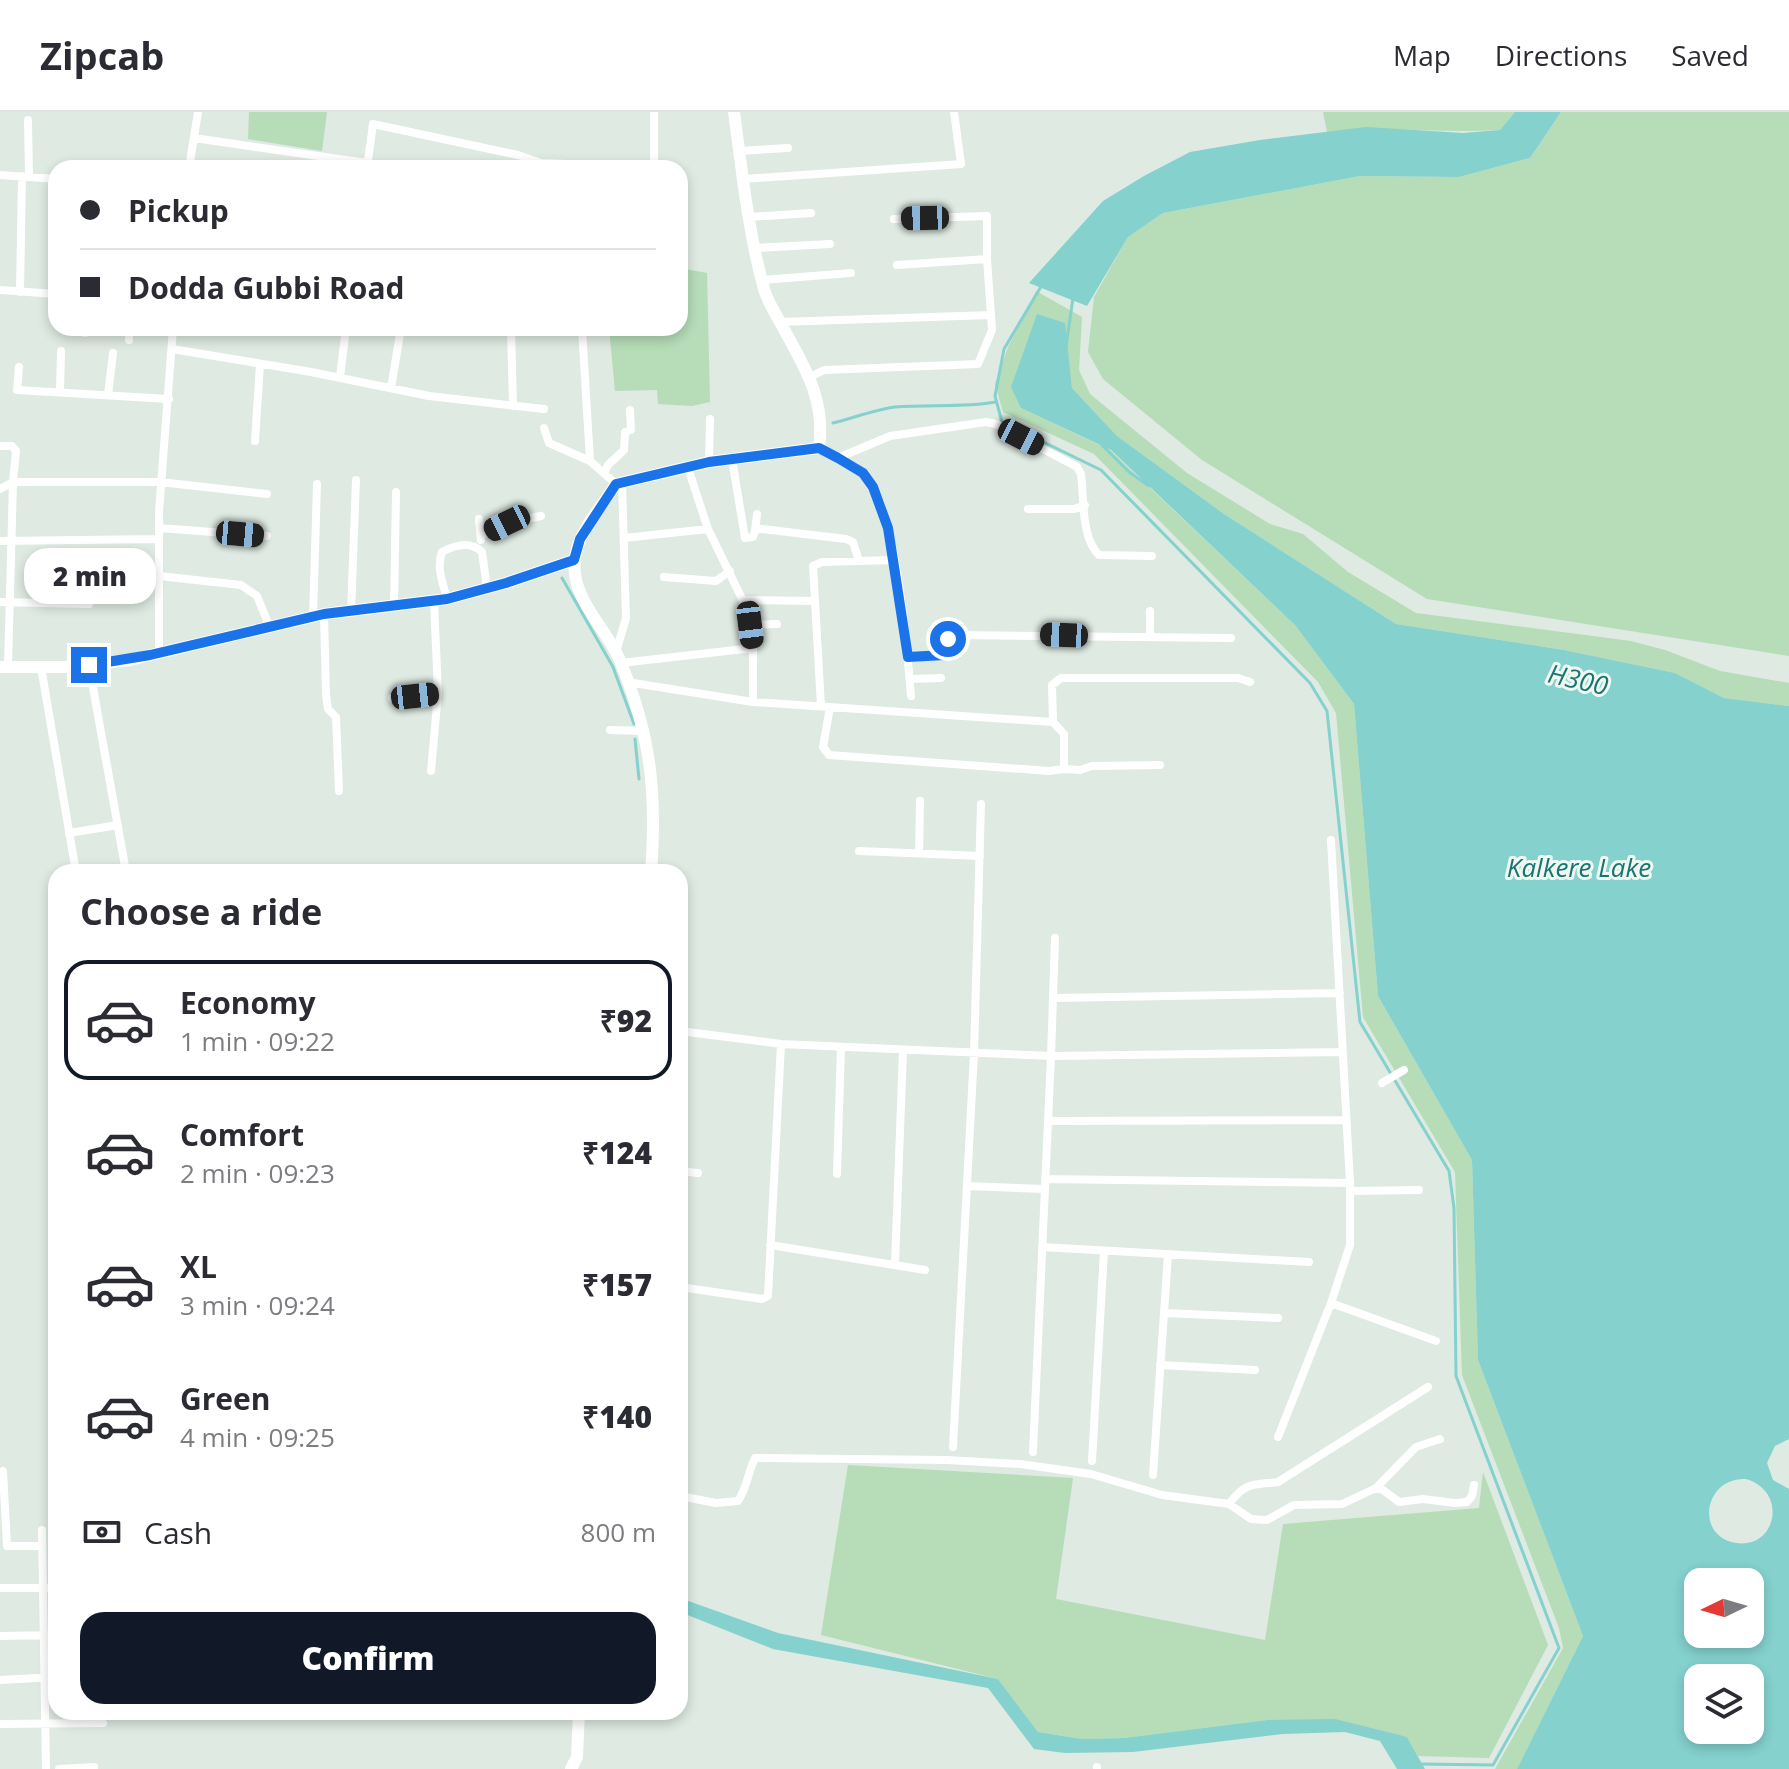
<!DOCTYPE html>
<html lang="en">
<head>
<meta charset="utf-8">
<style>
	:root { --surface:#fff; --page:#f7f7f7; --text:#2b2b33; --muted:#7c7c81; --line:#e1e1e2; --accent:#111827 }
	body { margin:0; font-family:"Open Sans",sans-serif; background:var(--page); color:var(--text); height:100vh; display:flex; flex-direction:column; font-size:30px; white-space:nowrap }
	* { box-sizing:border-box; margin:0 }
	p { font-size:26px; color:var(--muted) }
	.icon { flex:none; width:44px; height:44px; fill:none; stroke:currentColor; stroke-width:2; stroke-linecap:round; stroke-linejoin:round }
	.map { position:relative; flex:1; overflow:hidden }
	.drawer { position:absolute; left:48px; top:752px; width:640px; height:856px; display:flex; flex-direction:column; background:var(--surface); border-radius:24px; box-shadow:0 4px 12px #0003 }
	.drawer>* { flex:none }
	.hud { position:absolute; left:48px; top:48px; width:640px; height:176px; border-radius:24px; box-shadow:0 4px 12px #0003; display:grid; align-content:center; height:176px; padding:0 32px; background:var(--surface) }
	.needle { width:52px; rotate:265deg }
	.fabs { position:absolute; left:1684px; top:1456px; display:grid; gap:16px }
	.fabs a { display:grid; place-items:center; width:80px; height:80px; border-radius:16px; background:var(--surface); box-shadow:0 4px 12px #0003; font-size:40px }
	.end { position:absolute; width:36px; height:36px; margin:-18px; border:10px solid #1a73e8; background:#fff; box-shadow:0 0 0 4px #fff }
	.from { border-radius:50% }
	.bubble { position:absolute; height:56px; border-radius:24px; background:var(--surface); box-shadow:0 4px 12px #0003; font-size:26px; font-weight:800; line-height:56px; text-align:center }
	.car { position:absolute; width:24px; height:48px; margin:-24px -12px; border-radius:10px; box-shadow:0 0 6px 2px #0007; background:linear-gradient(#222 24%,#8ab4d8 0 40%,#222 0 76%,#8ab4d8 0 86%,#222 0) }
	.hud b { display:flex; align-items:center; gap:28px; height:76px; font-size:30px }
	.hud b+b { border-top:2px solid var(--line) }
	.hud i { width:20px; height:20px; background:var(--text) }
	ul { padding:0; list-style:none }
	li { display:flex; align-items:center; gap:24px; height:120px; margin:0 16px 12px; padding:0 16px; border:4px solid transparent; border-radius:24px }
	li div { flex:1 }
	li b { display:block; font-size:30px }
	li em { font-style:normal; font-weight:800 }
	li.active { border-color:var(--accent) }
	li>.icon { width:72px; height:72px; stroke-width:1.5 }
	h2 { padding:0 32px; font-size:36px; line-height:96px }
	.pay { display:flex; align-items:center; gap:20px; height:88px; padding:0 32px; font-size:30px }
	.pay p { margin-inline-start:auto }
	.cta { display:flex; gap:16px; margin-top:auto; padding:16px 32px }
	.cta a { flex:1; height:92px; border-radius:24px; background:var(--accent); color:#fff; font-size:32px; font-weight:800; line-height:92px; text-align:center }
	header { display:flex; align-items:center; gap:48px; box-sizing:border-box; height:112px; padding:0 40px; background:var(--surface); border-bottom:2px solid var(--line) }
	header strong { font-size:38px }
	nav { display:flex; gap:44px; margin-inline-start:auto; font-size:28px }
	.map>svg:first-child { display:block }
	.green { fill:#b6dcb8 }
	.water { fill:#84d1ce; fill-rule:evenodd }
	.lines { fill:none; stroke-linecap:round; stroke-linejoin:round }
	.stream { stroke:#84d1ce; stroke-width:3 }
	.street { stroke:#fff; stroke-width:8 }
	.secondary { stroke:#fff; stroke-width:12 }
	.route { stroke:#1a73e8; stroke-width:10 }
	.labels { text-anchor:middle; stroke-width:6; stroke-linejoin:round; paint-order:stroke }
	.water-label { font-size:26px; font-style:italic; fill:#197573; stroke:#eef7f0 }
</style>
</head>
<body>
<header>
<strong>Zipcab</strong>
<nav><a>Map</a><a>Directions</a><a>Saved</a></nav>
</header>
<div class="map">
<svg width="1789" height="1657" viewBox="0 0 1789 1657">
	<rect width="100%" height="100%" fill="#deeae2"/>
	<path class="green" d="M249,0H327L322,39L248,27Z
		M1323,0H1515L1500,18C1441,22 1386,13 1327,20Z
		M1561,0H1789V544L1427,487L1202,348L1103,267L1088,240L1094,185L1128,125L1163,101L1360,64L1459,65L1530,46Z
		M680,156L707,161L710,290L692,294L658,292L657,278L615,279L609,216H680Z
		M1036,179L1082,205L1079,258L1090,282L1187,361L1270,412L1303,422L1348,460L1416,501L1631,529L1665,538L1720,559L1789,571V594L1724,586L1675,561L1564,538L1396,512L1224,402L1117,324L1072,276L1064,211L1021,296L1110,338L1295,513L1354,592L1378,884L1472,1048L1478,1248L1583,1524L1517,1657H1495L1563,1536L1559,1516L1462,1263L1455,1060L1363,905L1336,601L1318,570L1094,342L1003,300L995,272L1008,235Z
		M848,1353L1073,1366L1056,1487L1265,1528L1283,1412L1479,1396L1483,1360L1548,1533L1489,1646L1418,1644L1407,1625L1267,1608L1124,1626L1082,1627L1038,1620L998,1567L821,1523Z"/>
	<path class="water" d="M1515,0H1561L1530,46L1459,65L1360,64L1163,101L1128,125L1087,194L1029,171L1103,89L1144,64L1190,40L1260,28L1366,15L1463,21L1500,18Z
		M1037,202L1065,211L1072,276L1117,324L1224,402L1396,512L1564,538L1675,561L1724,586L1789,594V1327L1775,1334L1767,1351L1773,1368L1789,1377V1657H1517L1583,1524L1478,1248L1472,1048L1378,884L1354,592L1295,513L1111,338L1021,296L1011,275ZM1746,1367C1788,1379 1777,1437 1736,1431C1695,1425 1703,1365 1746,1367ZM1698,1470H1750V1522H1698ZM1698,1566H1750V1618H1698Z
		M680,1486L778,1521L998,1567L1038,1620L1082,1627L1124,1626L1267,1608L1335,1607L1407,1625L1425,1657H1397L1380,1629L1345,1620L1283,1622L1133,1640L1065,1641L1034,1637L988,1576L773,1537L680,1500Z"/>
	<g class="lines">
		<path class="stream" d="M1042,173L1004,237L995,284L1002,310L1101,358L1310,571L1327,599L1360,910L1449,1059L1454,1096L1456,1264L1559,1536L1493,1653L1419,1652
			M1066,234L1073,186
			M833,311C853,306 874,298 895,295C929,292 963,296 996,290
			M1101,332L1129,360L1149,374
			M562,466L613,555L634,612
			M635,627L639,667"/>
		<path class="street" d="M28,8L29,65
			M194,26L367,51
			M739,39L788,36
			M189,56L198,0
			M367,56L373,12L518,43L541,51L569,52
			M654,56V0
			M0,63L56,67
			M743,67L961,52L954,0
			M749,105L811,101
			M894,107L987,104V147
			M755,136L830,132
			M762,168L851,161
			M0,178L56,182
			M20,180L22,64
			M780,210L991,203
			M511,216L513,294
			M582,216L590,349L616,372
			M85,221V216
			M129,228V216
			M172,237L311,260L429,284L544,297
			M19,255L17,278L169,287
			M340,265L346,216
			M810,265L824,258L978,252L992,218L987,147L897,153
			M391,276L401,216
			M60,279L61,239
			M108,283L113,241
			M544,316L549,331L590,349
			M255,329L260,252
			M0,334H12L16,339L13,370L8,555
			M819,336C833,343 851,350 863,361C896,391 907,536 911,584
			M838,346L890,324L986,310L996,312L1077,355L1081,362C1084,386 1081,426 1099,443L1152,444
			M732,347L745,426L753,425L755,418L762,417L846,427L853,430L859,449
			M709,350L710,307
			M688,356L708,417L748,499L753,536V590
			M604,361L608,353L624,338L625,320L631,318L630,298
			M0,377L13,370H160L267,382
			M1028,397H1074L1085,393
			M479,407L481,428
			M159,416L267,424
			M755,418L757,402
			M482,423L507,411L541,404
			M624,426L708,417
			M0,429L158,427
			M159,464L241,473L257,484L270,516
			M664,465L716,469L730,459
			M447,487C443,471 436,456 442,440C455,433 471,429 482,440L487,476
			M743,488L814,489
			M0,490L89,492
			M394,494L396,380
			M1150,499V525
			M351,500L356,368
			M324,502L326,583L328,597L336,605L339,679
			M313,506L317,372
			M750,513L777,512
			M616,540L626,506L622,370
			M159,541V400L173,216
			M908,545L945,543L948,527L953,523L1231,526
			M621,551L753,536
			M89,553L126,760
			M41,555L76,760
			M910,567L941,566
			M627,570L753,590L1053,610L1064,622V657L1049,659L829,643L823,635L830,595
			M392,586L438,581
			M821,594L813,454L822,450L893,448
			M1053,610L1052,573L1061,566H1238L1250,570
			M610,618L645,619
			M1064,657L1080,658L1092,654L1160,653
			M431,659L438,581L434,489
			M69,721L118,713
			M859,739L980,744
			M919,741L920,689
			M1055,826L1051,944L1343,940
			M1053,886L1340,881
			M680,919L781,932L1051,944L1033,1340
			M1382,971L1404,958
			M1048,1009L1346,1008
			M680,1059L698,1061
			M837,1062L841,935
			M1045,1067L1350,1071
			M967,1074L1045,1077
			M1350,1079L1419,1078
			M770,1133L925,1158
			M1042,1135L1309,1150
			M895,1153L903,938
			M680,1175L762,1187L768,1184L781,932
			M1331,1191L1436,1229
			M1164,1201L1278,1206
			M1160,1253L1255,1258
			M1278,1325L1331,1191L1350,1133V1071L1331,728
			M953,1335L974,941L981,692
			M1092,1349L1104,1139
			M3,1359L7,1434H42
			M1153,1363L1168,1142
			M1376,1376L1383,1378L1399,1390L1423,1387L1455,1391L1467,1390L1472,1384L1474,1373
			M680,1384L716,1391L738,1389C747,1376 748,1360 755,1346L947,1348L1020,1352L1091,1362L1162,1383L1229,1392L1251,1407L1267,1408L1294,1393L1342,1392L1376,1376L1416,1335L1440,1327
			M1229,1392C1245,1370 1253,1373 1278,1370L1428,1275
			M42,1418L46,1657
			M0,1476H56
			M0,1524L56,1523
			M0,1568L56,1565
			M0,1612L103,1611
			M59,1657L94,1655
			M1097,1657V1655"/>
		<path class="secondary" d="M0,555H68L130,548L324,502L447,487L506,471L574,448
			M651,760C657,682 651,624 621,551C608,517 569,486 575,446C578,420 602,394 616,372L709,350L819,336C826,285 803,253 780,210C774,199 767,188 764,177C748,119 742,59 734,0
			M571,1657L577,1645L579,1600"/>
	</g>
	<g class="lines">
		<path class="route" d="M89,553L150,543L324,502L447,487L506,471L574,448L580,427L616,372L709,350L819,336L838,346L863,361L873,375L888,416L908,545L945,543L948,527"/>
	</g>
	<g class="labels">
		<g class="water-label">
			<text transform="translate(1578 568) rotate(13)" y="9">H300</text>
			<text x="1579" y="765">Kalkere Lake</text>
		</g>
	</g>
</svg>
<div class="fabs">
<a><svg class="needle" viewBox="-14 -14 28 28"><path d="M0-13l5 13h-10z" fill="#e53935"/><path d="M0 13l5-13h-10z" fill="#7c7c81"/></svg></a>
<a><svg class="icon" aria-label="layers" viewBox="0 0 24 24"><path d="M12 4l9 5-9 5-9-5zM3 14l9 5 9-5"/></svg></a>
</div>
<i class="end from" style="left:948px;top:527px"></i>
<i class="end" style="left:89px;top:553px"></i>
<div class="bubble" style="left:24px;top:436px;width:132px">2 min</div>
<i class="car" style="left:925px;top:106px;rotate:269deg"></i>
<i class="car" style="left:1021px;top:325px;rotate:117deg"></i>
<i class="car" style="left:507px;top:411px;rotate:244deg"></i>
<i class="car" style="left:240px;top:422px;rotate:95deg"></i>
<i class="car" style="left:750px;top:513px;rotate:173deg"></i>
<i class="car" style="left:1064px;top:523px;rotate:272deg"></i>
<i class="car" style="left:415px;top:584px;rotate:84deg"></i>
<div class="hud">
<b><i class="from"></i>Pickup</b>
<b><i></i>Dodda Gubbi Road</b>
</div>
<section class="drawer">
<h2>Choose a ride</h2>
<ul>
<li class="active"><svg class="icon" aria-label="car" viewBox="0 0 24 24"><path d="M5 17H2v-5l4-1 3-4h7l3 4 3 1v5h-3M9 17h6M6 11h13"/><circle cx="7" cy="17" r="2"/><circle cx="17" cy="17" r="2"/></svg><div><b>Economy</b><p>1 min · 09:22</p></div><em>₹92</em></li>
<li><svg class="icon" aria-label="car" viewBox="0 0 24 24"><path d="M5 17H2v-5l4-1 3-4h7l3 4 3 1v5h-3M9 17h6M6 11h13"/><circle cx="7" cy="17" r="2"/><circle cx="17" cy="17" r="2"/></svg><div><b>Comfort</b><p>2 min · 09:23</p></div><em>₹124</em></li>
<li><svg class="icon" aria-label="car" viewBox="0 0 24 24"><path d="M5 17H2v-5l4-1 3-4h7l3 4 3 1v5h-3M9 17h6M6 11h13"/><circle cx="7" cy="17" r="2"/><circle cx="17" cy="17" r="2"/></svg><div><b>XL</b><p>3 min · 09:24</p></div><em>₹157</em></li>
<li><svg class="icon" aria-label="car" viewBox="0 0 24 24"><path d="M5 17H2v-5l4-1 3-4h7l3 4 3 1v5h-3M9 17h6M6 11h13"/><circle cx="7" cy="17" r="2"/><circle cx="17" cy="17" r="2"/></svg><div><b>Green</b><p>4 min · 09:25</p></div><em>₹140</em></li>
</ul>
<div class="pay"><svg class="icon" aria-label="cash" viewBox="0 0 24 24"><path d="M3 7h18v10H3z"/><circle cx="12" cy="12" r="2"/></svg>Cash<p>800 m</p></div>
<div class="cta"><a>Confirm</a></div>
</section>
</div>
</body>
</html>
